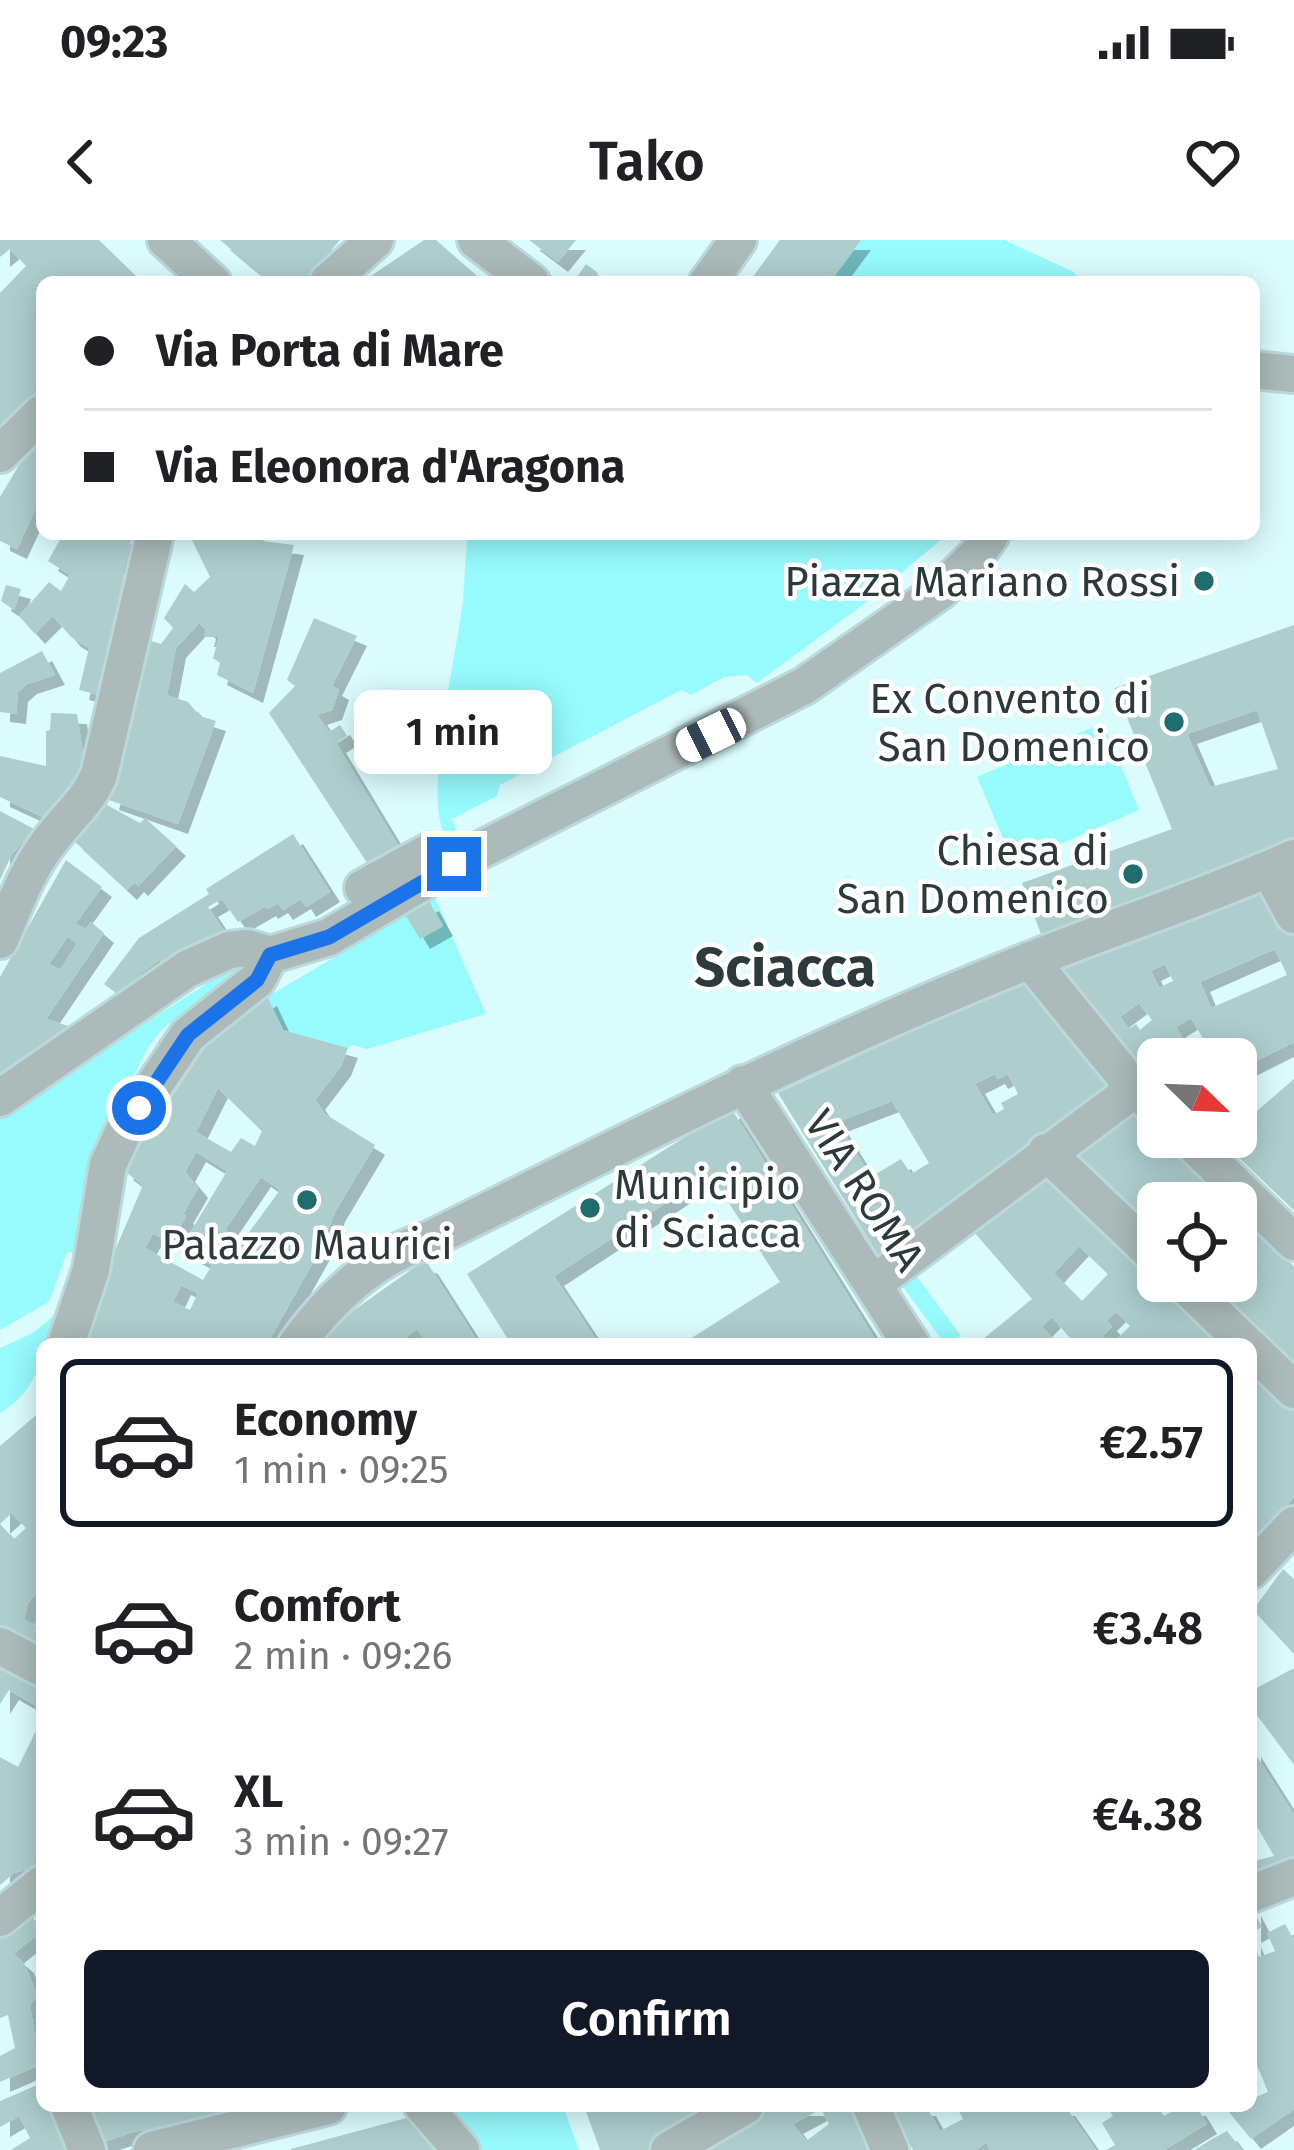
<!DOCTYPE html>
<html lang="en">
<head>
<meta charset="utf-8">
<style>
	:root { --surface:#fff; --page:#f6f6f6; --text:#202124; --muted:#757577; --line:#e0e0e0; --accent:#111827 }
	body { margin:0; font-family:"Fira Sans",sans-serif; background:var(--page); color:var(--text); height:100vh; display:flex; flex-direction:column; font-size:45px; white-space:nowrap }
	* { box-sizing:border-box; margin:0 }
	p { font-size:39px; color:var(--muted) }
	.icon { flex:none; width:66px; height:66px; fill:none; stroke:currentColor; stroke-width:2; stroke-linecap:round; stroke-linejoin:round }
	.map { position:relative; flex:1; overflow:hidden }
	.drawer { position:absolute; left:36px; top:1098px; width:1221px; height:774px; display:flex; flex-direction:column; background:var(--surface); border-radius:18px; box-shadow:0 6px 30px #0003 }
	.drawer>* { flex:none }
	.guide { position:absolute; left:36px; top:36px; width:1224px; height:264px; border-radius:18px; box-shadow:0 6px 30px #0003; display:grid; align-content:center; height:264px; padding:0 48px; background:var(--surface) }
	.needle { width:78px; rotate:113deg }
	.fabs { position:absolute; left:1137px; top:798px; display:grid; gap:24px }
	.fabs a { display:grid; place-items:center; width:120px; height:120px; border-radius:18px; background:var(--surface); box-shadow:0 6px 30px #0003; font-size:60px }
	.end { position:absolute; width:54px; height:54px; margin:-27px; border:15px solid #1a73e8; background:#fff; box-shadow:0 0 0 6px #fff }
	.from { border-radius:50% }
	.bubble { position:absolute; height:84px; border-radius:18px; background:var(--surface); box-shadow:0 6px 30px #0003; font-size:39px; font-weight:600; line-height:84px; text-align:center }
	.car { position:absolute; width:36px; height:72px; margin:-36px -18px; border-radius:15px; box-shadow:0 0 9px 3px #0007; background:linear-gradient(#fff 24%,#345 0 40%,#fff 0 76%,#345 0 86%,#fff 0) }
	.guide b { display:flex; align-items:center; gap:42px; height:114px; font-size:45px }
	.guide b+b { border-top:3px solid var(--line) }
	.guide i { width:30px; height:30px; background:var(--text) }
	ul { padding:21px 0 0; list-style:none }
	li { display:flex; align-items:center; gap:36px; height:168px; margin:0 24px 18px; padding:0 24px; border:6px solid transparent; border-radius:18px }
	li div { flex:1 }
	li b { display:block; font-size:45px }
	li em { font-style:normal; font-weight:600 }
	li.on { border-color:var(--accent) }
	li>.icon { width:108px; height:108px; stroke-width:1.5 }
	.primary-button { display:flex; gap:24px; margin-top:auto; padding:24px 48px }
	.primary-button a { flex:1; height:138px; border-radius:18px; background:var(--accent); color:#fff; font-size:48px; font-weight:600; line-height:138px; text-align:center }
	.status { display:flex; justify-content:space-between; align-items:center; height:84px; padding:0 60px; background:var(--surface); direction:ltr }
	.status svg { height:33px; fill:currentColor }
	header { display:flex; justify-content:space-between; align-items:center; height:156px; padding:0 48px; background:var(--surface); font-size:54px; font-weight:600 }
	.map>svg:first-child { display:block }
	.green { fill:#97fafd }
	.building { fill:#aecece; fill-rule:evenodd; filter:url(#shadow) }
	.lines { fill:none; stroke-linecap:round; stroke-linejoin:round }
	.minor-casing { stroke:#bcd9da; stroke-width:42 }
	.minor { stroke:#acbaba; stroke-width:36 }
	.route { stroke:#1a73e8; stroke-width:15 }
	.poi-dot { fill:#206c6f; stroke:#fff; stroke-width:4.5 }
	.labels { text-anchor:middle; stroke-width:9; stroke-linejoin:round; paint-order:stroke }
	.poi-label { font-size:42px; fill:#2d3a3b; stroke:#fff; text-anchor:end }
	.street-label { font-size:42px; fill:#2d3a3b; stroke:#fff }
	.district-label { font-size:54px; font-weight:bold; fill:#2d3a3b; stroke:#fff }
</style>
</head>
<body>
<div class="status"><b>09:23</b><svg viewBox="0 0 49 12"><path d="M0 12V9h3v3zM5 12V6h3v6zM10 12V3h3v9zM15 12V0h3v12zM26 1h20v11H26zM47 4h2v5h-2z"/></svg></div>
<header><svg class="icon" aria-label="back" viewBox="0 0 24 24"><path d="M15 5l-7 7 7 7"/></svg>Tako<svg class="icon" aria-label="heart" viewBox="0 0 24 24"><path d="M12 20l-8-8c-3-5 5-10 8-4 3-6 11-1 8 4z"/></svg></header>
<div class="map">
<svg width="1294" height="1910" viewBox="0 0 1294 1910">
	<defs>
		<filter id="shadow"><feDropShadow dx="10" dy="10" stdDeviation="0" flood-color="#0004"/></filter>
	</defs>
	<rect width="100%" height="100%" fill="#dbfcfd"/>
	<path class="green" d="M861,0H1004L1074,32L1080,42H830Z
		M468,294H948L864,364L757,443L747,435L724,437L691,455L681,450L500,545L497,556L452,579L457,593L448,598C419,570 459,404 463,359C465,337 465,316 468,294Z
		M1103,483L1139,570L1014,624L977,537Z
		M435,658L486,774L367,809L352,805L348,808L283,790L267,757Z
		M234,726L240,731L235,738L162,789L147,809L93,919L82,1014L67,1012L49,1062L0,1090V877Z
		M914,1033L961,1096L945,1104L900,1043Z
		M64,1067L55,1103L42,1104C42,1132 25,1159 0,1173V1108L33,1093Z
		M445,1866H563L579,1910H480Z"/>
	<path class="building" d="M0,0H99L142,42H42V145L0,186V53L26,26L10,9L0,17Z
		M220,0H340L304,42H270Z
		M424,0H436L484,42H362Z
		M529,0H576L558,22Z
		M780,0H861L830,42H749Z
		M586,24L598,33L591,42L577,37Z
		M42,202V255L17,309L0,301V257L19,225Z
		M63,294H126L132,297L124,329L120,387L103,456L79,450L89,408L71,397L53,376L35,394L19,376L49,342L61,351L70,335L48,321Z
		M189,294H265L263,301L294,305L253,453L217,435L220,423L213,418L219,397H204L206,389L199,383L176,408L167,455L188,462L200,476L216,481L178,584L109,560L139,445L145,399L161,404L173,388L164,378L185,344L194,352L210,337Z
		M6,345L21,349L14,370L1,361Z
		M314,378L357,396L332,446L339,450L332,470L317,475L329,492L340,485L347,496L336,503L400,609L371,629L269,473L295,446L287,440Z
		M1294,385V599L1244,624L1041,694L1022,643L1172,589L1115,448ZM1257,470L1278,529L1210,547L1187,494Z
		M42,411L55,435L27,444L18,452L16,474L0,472V433Z
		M51,473L77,474L86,535L45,578L0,557V516L46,526V491L50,490Z
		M105,564L140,583L145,578L176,606L138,646L134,642L127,650L73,600Z
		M0,571L34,589L12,614L0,640Z
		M293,594L330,652L306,667L301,659L283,670L278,663L268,669L266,666L238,682L222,659L208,667L224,691L162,723L159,720L116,753L104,744L139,698L209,654L206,649Z
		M66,620L102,647L75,684L86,689L91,682L104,693L46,779L71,787L0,840V737ZM68,696L77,704L60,730L49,724Z
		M1274,649L1294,690V802L1236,831V819H1215L1191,778L1176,787L1194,819H1158V849L1053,727ZM1275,709L1287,735L1211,768L1200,742ZM1165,724L1173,741L1159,748L1151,731ZM1139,763L1152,780L1140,790L1136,784L1129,789L1120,777Z
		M429,661L443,686L420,699L405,674Z
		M1033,735L1121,848L882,1021L778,853ZM995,834L998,839L1008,834L1018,854L1001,863L1004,869L993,875L975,844ZM892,861L929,923L911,934L901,919L871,937L837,882Z
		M267,756L283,790L348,808L341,826L315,860L325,874L375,905L335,972L321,1008L267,1104H75L143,945L123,930L219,786ZM218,848L262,891L255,906L241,898L231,912L196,892ZM196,912L227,931L181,1008L212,1025L203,1040L145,1008L153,993L171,1003L186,976L183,974L198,948L185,932ZM261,937L280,950L242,1002L225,990ZM181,1045L198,1053L190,1070L173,1062Z
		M1294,839V970L1222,901L1236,897V889Z
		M1132,862L1158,889V897H1166L1231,963H1158V1004L1066,913Z
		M731,868L878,1104H682L780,1042L710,934L554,1036L599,1104H511L467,1034Z
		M1051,925L1158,1027V1041H1172L1238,1104H1112L1130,1086L1116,1072L1107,1081L1112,1087L1103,1096L1111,1104H1075L1052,1077L1042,1087L1059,1104H977L1032,1059L967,984ZM1079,1006L1108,1034L1082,1061L1054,1033Z
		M1236,968L1294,1027V1138L1196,1041H1236Z
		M422,1022L428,1024L479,1104H428L417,1089L403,1099L406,1104H321L330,1087Z
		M1251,1116L1294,1158V1257L1251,1302Z
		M42,1170V1345L28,1363L24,1380L42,1388V1417L0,1398V1284L14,1299L26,1288L12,1273L0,1284V1206Z
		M1283,1329L1294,1339V1414L1253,1370Z
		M0,1415L42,1439V1469L9,1450L0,1464Z
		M1294,1428V1525L1251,1467V1451Z
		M42,1479V1608L33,1628L14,1633L0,1645V1517L18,1527Z
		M1251,1507L1294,1575V1627L1251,1646V1622L1274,1616L1251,1576Z
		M1251,1666L1262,1687L1251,1693Z
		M32,1676L42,1691L13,1714L24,1723L37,1755L30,1765L39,1825L0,1842V1816L15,1808L8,1775L0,1778V1699Z
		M1285,1684L1294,1700V1869L1251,1899L1224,1866H1251V1847L1256,1857L1268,1852L1251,1810V1697L1259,1717L1275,1711L1267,1693Z
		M42,1843V1866H49L71,1910H11L30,1898L19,1876L0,1887V1861Z
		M79,1866H266L133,1892L98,1904Z
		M584,1866H723L692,1889L645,1910H600Z
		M773,1866H859L874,1910H700ZM821,1869L829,1884L806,1901L793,1884Z
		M888,1866H926L940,1891L963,1879L956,1866H1065L1096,1910H990L986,1902L976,1910H913Z
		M1106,1866H1157L1164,1876L1182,1866H1196L1207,1884L1164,1910H1106L1115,1905L1102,1883L1113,1876Z
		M410,1877L435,1910H291V1909Z
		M1227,1891L1242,1910H1194L1214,1898Z"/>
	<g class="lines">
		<g class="minor-casing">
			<path id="minor" d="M166,0L212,42
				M476,0L531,42
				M328,42L375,0
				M708,42L738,0
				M1254,130L1294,134
				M0,214L42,173
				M1269,629L1294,675
				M363,648L429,612L453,624
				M0,700C15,664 28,627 53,597C70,575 88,561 99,535L155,294
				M270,715L329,697L453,624L804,446L940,351L976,316L991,294
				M1030,720L1135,849L1158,870
				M743,844L911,1104
				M0,858L187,729L229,710L247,708L270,715
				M1186,897L1294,1002
				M1046,912L1158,1019
				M1181,1041L1246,1104
				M873,1044L1135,849
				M66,1104L91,1030L108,925L124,890L188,795L257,740L270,715
				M297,1104C329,1059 376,1015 429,1000C627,902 825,801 1031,720C1119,685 1208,656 1294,618
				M1251,1108L1294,1150
				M1251,1330L1294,1285
				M0,1406L42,1428
				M1251,1654L1294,1637
				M0,1678L42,1644
				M69,1866L87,1910
				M423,1866L461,1910
				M871,1866L890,1910
				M152,1910L328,1866
				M669,1910L745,1866"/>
		</g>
		<use href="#minor" class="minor"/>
	</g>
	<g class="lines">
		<path class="route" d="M139,868L188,795L257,740L270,715L329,697L454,624"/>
	</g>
	<g class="poi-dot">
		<circle cx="1204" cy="341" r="12"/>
		<circle cx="1174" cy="482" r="12"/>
		<circle cx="1133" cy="634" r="12"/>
		<circle cx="307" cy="960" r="12"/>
		<circle cx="590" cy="968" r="12"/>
	</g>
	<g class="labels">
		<g class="poi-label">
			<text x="1180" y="356">Piazza Mariano Rossi</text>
			<text x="1150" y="473">Ex Convento di<tspan x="1150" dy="48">San Domenico</tspan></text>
			<text x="1109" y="625">Chiesa di<tspan x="1109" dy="48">San Domenico</tspan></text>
			<text x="614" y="959" text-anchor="start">Municipio<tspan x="614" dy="48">di Sciacca</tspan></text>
			<text x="307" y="1019" text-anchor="middle">Palazzo Maurici</text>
		</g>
		<g class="street-label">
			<text transform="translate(865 950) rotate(57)" y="15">VIA ROMA</text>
		</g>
		<g class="district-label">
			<text x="785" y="746">Sciacca</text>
		</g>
	</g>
</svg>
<div class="fabs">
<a><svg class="needle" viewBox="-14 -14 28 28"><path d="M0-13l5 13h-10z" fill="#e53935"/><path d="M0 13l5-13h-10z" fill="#757577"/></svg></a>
<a><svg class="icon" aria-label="locate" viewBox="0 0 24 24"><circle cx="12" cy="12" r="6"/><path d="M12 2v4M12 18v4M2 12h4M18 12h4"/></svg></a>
</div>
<i class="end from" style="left:139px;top:868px"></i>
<i class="end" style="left:454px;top:624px"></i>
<div class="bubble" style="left:354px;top:450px;width:198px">1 min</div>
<i class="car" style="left:711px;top:495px;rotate:244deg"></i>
<div class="guide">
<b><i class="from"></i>Via Porta di Mare</b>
<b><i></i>Via Eleonora d'Aragona</b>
</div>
<section class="drawer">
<ul>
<li class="on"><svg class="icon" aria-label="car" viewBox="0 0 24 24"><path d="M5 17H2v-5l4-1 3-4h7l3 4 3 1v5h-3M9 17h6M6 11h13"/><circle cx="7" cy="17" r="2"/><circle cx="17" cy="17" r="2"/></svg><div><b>Economy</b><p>1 min · 09:25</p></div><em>€2.57</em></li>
<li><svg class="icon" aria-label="car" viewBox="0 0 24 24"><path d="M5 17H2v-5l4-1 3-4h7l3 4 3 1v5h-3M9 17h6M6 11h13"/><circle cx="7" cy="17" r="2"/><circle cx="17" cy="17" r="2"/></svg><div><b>Comfort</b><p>2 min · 09:26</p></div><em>€3.48</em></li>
<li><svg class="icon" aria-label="car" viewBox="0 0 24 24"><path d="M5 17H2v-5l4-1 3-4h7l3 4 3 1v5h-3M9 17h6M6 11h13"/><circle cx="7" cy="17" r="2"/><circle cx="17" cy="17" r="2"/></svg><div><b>XL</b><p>3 min · 09:27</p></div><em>€4.38</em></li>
</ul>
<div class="primary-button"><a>Confirm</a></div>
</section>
</div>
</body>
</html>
